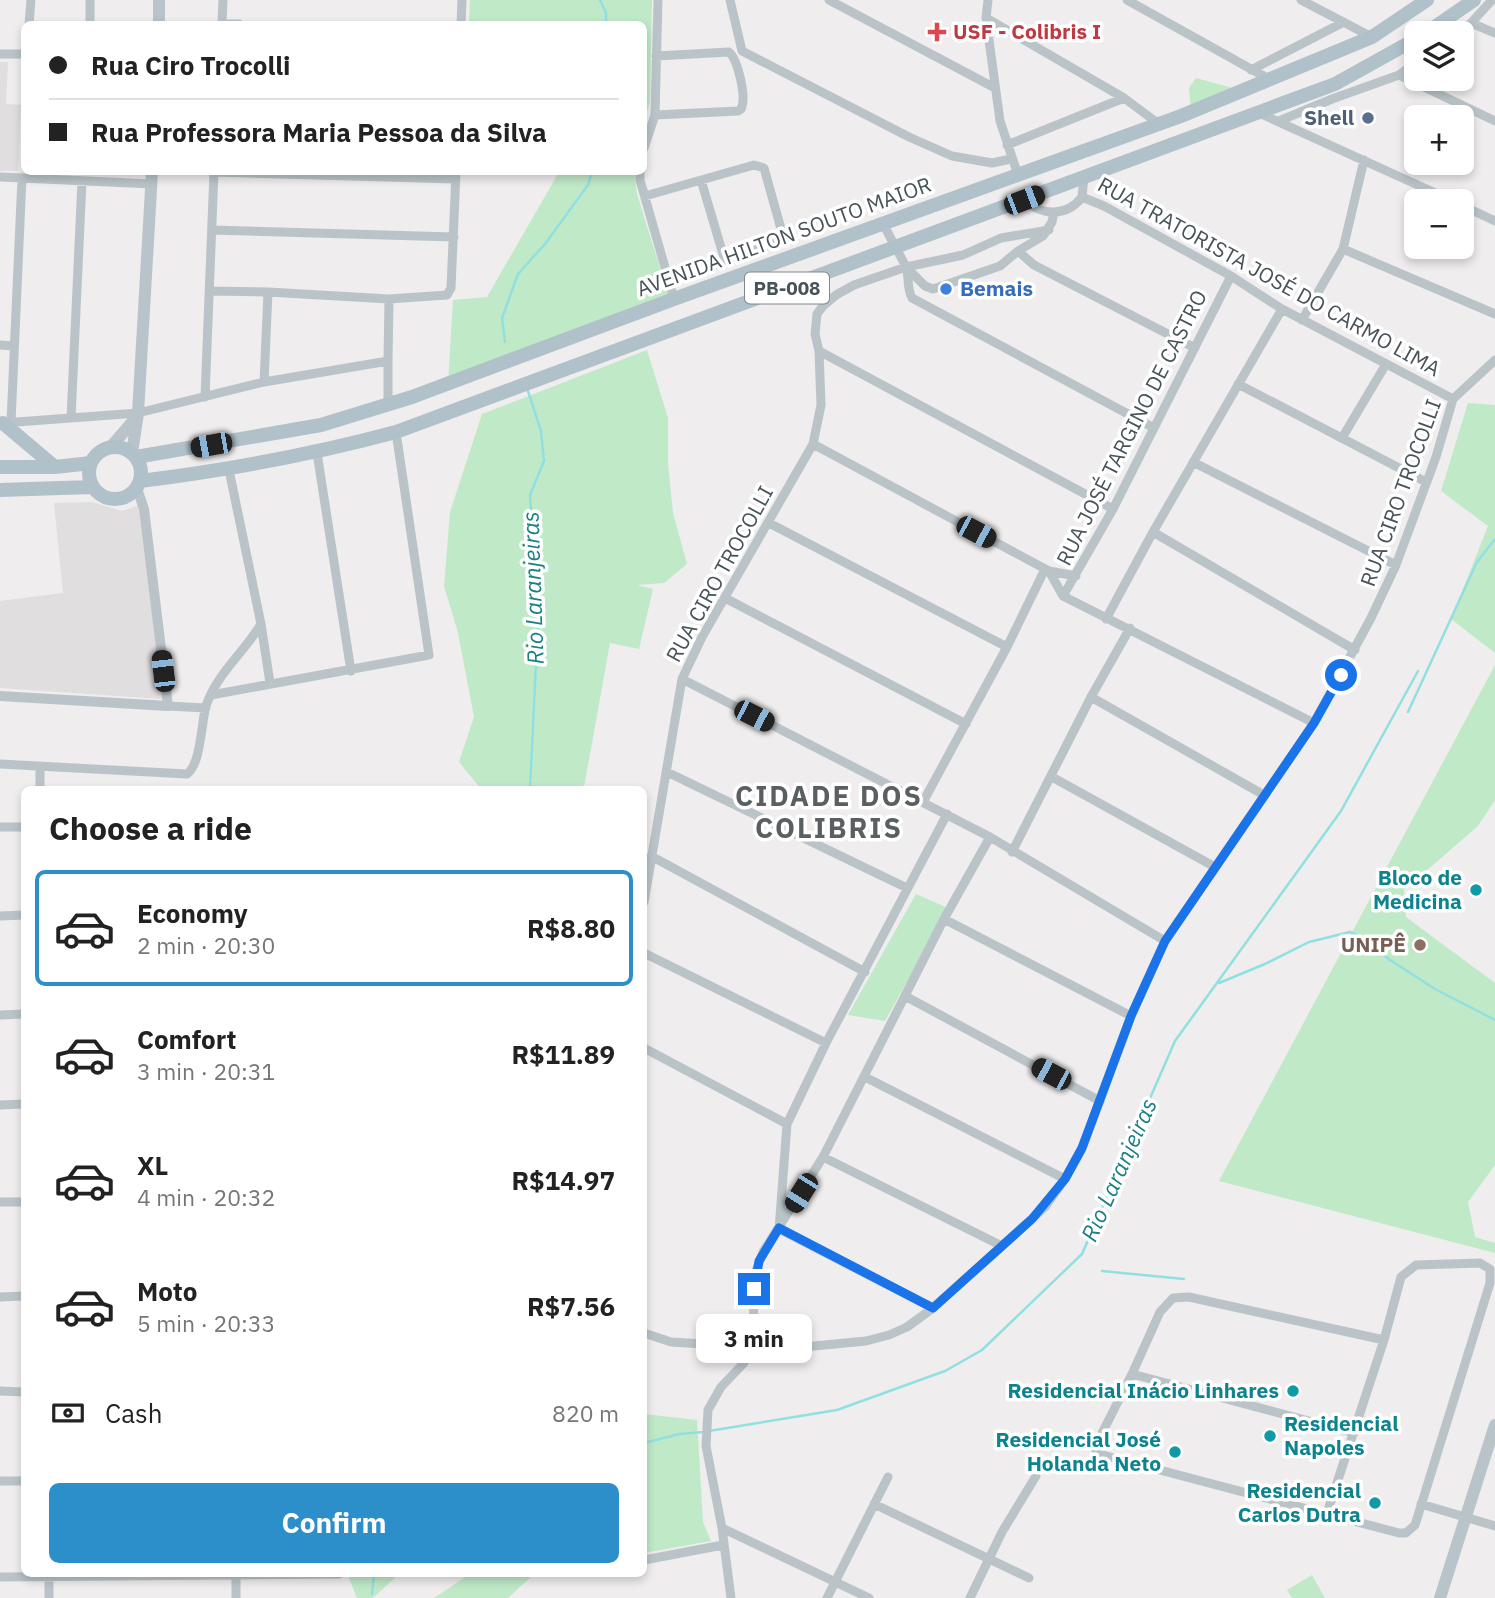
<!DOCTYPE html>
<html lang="en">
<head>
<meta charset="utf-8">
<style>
	:root { --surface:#fff; --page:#f6f6f6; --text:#222; --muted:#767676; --line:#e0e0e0; --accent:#2d8fca }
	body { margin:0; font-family:"IBM Plex Sans",sans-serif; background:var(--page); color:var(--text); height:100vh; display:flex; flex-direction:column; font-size:26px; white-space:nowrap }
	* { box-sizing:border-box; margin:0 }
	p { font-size:23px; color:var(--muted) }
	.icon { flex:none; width:38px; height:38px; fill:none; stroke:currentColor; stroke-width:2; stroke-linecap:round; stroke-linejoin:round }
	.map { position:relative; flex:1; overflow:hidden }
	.sheet { position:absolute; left:21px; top:786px; width:626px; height:791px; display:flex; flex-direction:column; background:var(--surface); border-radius:10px; box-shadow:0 4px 10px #0003 }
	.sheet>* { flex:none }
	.top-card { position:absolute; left:21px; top:21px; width:626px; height:154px; border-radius:10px; box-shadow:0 4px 10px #0003; display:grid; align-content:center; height:154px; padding:0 28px; background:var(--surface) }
	.controls { position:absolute; left:1404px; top:21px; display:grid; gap:14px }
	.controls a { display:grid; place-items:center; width:70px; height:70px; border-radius:10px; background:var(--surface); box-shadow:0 4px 10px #0003; font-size:35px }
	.end { position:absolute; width:32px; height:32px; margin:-16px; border:9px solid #1a73e8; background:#fff; box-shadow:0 0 0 4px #fff }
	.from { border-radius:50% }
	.bubble { position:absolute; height:49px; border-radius:10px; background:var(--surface); box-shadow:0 4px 10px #0003; font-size:23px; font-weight:700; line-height:49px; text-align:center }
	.car { position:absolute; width:21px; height:42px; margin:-21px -10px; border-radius:9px; box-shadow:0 0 5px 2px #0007; background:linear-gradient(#222 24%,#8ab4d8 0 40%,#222 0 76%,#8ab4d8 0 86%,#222 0) }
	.top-card b { display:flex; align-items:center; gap:24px; height:66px; font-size:26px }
	.top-card b+b { border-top:2px solid var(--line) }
	.top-card i { width:18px; height:18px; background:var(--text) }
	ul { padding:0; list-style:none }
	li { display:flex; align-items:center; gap:21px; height:116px; margin:0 14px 10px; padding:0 14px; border:4px solid transparent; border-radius:10px }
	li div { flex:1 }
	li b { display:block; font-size:26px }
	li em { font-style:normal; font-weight:700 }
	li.active { border-color:var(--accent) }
	li>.icon { width:63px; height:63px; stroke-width:1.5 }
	h2 { padding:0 28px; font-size:32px; line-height:84px }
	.pay { display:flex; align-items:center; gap:18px; height:77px; padding:0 28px; font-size:26px }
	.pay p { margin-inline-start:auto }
	.button { display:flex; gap:14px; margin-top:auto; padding:14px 28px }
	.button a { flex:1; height:80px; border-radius:10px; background:var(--accent); color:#fff; font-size:28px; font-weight:700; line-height:80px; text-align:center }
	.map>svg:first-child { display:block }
	.education { fill:#e0dedf }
	.green { fill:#c0e9c8 }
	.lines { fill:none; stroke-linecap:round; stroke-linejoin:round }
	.stream { stroke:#91e0e1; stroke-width:2.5 }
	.minor { stroke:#bac4c8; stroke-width:9 }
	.tertiary { stroke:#bac4c8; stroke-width:10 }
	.secondary { stroke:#b8c4ca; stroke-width:12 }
	.primary { stroke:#b0c1c9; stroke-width:14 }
	.route { stroke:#1a73e8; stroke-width:9 }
	.health-dot { fill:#e0444e; stroke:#fff; stroke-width:2.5 }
	.service-dot { fill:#5c6f8a; stroke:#fff; stroke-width:2.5 }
	.shop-dot { fill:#3f7fe0; stroke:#fff; stroke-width:2.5 }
	.culture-dot { fill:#0f9aa8; stroke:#fff; stroke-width:2.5 }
	.education-dot { fill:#8d6e63; stroke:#fff; stroke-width:2.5 }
	.labels { text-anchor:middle; stroke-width:7; stroke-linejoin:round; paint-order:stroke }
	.shield { fill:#fff; stroke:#7e878a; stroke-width:2 }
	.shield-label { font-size:19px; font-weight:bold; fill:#475358 }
	.health-label { font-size:21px; font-weight:bold; fill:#be3a42; stroke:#fff; text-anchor:start }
	.service-label { font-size:21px; font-weight:bold; fill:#4e5e75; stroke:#fff; text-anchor:end }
	.street-label { font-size:21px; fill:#475358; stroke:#fff }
	.shop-label { font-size:21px; font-weight:bold; fill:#366cbe; stroke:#fff; text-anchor:start }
	.culture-label { font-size:21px; font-weight:bold; fill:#0d838f; stroke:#fff; text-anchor:end }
	.education-label { font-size:21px; font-weight:bold; fill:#785e54; stroke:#fff; text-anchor:end }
	.water-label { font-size:23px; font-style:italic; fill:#1a8083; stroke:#fff }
	.district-label { font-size:28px; font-weight:bold; letter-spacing:2px; fill:#5a5f61; stroke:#fff }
</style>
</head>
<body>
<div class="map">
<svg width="1495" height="1598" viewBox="0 0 1495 1598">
	<rect width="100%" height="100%" fill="#efedee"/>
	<path class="education" d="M0,62H8L6,104L21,105L18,171H0Z
		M92,502L122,511L139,505L162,699L0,688V601L63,593L54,503Z"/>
	<path class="green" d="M470,0H652L650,102L644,121V24H469Z
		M1196,78L1247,92L1191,111L1189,88Z
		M559,172H634L637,194L669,297L448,384L453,300L487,297Z
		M647,350L668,418V464L673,513L687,564L664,583L637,585L653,589L639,649L610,643L585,782L582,789H481L459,762L474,717L458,633L444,586L450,512L482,414Z
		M1468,403L1495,405V653L1451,619L1488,526L1441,491Z
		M1495,665V800L1478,826L1404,890L1406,917L1495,983V1165L1468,1202L1475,1237L1495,1243V1253L1219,1181Z
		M916,894L948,908L885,1021L848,1015Z
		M644,1414L697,1420L703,1522L711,1541L644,1553Z
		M347,1573H400L373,1598H357Z
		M471,1573H535L508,1598H434Z
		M1312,1575L1325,1598H1292L1287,1590Z"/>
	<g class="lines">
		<path class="stream" d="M600,0L606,13V24
			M505,342L502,318L518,274L545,244L588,185L592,172
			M528,391L541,431L544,461L530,495L538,621L530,789
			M1408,712L1477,562L1495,539
			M1219,983L1265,964L1309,942L1350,932L1365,939L1390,960L1435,989L1495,1020
			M1102,1271L1184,1279
			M644,1443L679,1434L703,1432L837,1410L945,1371L982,1350L1082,1254L1175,1041L1341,811L1418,671
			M372,1594L374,1573"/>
		<path class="minor" d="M730,0L742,51L909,137L952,156L992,163L1011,159
			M829,0L995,88
			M988,0L986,18L1000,121L1018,175
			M1127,0L1269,79
			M1301,0L1372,37
			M986,18L1124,98L1159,124
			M1471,23L1495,33
			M29,24L31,0
			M90,24V0
			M222,24L223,0
			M222,24H239
			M461,24L462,0
			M1456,33L1471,23L1492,0
			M0,54H24
			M1251,70L1342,23
			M1399,75L1495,121
			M1259,113L1453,201
			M655,115L738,111L741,109C747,98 738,60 729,52L656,56
			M1279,121L1332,99L1399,75L1416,62
			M1007,145L1124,98
			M644,148L655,115L658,0
			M215,172L455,179
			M640,172V180L674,299
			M0,177L152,184
			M1084,177L1082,197L1104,206L1231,276L1282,309L1453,399
			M701,180L725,261
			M645,196L754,165L764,168L783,236L781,241L670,281
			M1024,200C1042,216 1067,217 1082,197
			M1461,205L1495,221
			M883,223C890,238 898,251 905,265C910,275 906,287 912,298L1154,428
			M212,230L454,237
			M1343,249L1495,314
			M1018,251L1034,265L1195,348
			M906,267L925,286L933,289L1000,266L1018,251L1043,236L1052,222L1054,212
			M210,291L268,292L389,299L447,295L451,288L456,172
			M1302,320L1343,249L1364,160
			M0,345L14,346
			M819,351L1113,509
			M388,361V404
			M264,382L268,292
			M1238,384L1426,482
			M205,397L214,172
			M71,418L82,181
			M11,422L22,178
			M3,423L138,413L264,382L388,361L389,299
			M1342,438L1386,364
			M813,444L1049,571L1076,576
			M317,453L351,671
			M1193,462L1396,565
			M229,470L261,624L270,683
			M769,523L1007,647
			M1153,532L1355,650
			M1049,571L1063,596L1314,723
			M1063,596L1113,509L1231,276
			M725,598L966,724
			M1106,619L1153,532L1282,309
			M682,679L990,837L1165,941
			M211,695L429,655L396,432
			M1091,697L1264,795
			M168,706L206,708
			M0,764L187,774C201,764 201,724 206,706C217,673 244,653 261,624
			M667,772L907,888
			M1052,777L1215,867
			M40,789V766
			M923,802L1007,647L1045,569
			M0,827H24
			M1012,852L1091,697L1130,628
			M651,856L865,972
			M644,902L682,679L702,637L813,444L821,405L819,351L815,334L817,314L823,306L836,295L854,285L906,267L963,255L1001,238L1049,230
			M0,916L24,915
			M944,919L1131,1016
			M644,953L826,1043
			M905,996L1100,1101
			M0,1015L24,1014
			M644,1048L787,1124
			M865,1077L1065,1179
			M0,1105L24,1104
			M823,1157L1002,1246
			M0,1202H24
			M0,1297L24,1296
			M933,1308L779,1229L787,1124L826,1043L947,814
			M644,1333L671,1342L753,1347L814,1346L866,1341L889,1335L907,1327L933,1308L1045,1207L1065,1179L1082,1148L1131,1016L1165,941L1314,723L1371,618L1396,565L1436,457L1453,399L1495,360
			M1132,1374L1354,1433
			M0,1391L24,1392
			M0,1481H24
			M874,1504L1029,1578
			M1421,1504L1495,1526
			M1327,1513L1384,1340L1401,1277L1416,1265L1480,1263L1490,1269V1283L1415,1525L1406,1533H1399L1099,1454L1096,1451V1445L1132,1374L1160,1312L1173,1298L1189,1297L1384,1340
			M722,1528L869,1598
			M644,1560L723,1545
			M49,1573V1598
			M236,1573V1598
			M0,1577L339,1574
			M731,1598L722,1528L706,1446L708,1410L721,1387L743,1364L753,1347L754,1288L756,1271L763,1252L823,1157L944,919L990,837
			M827,1598L888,1477
			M970,1598L1002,1532L1036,1476"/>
		<path class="tertiary" d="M0,696L168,706L144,509L137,488"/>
		<path class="secondary" d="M159,24V0
			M110,448L134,420
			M132,453L138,413L152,172
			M1440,1598L1495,1425"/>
		<path class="primary" d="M1426,33L1474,0
			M3,423L55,467
			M89 473a26 26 0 1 1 52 0a26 26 0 1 1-52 0Z
			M136,457L321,425L412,397L674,299L1181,116L1372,37L1427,0
			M0,467H55L91,463
			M140,481C229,470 310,455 396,432L1335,84L1416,39
			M0,490L92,487"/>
	</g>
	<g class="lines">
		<path class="route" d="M754,1289L759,1261L779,1228L933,1308L1032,1219L1065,1179L1082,1148L1131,1016L1165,941L1314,723L1341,675"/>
	</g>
	<path class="health-dot" d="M933.5 21.5h7v7h7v7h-7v7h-7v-7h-7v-7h7z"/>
	<circle class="service-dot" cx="1368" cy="118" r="7"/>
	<circle class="shop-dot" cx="946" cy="289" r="7"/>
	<g class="culture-dot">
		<circle cx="1476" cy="890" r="7"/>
		<circle cx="1293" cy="1391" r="7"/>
		<circle cx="1270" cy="1436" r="7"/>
		<circle cx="1175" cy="1452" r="7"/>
		<circle cx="1375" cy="1503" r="7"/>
	</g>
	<circle class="education-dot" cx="1420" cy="945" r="7"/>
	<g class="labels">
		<rect class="shield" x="745" y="272.5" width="84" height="31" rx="5"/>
		<g class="shield-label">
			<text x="787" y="295">PB-008</text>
		</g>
		<g class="health-label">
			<text x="953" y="39">USF - Colibris I</text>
		</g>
		<g class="service-label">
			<text x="1354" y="125">Shell</text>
		</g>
		<g class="street-label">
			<text transform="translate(784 237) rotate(-20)" y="7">AVENIDA HILTON SOUTO MAIOR</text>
			<text transform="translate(1269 277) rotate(29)" y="7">RUA TRATORISTA JOSÉ DO CARMO LIMA</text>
			<text transform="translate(1132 428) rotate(-63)" y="7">RUA JOSÉ TARGINO DE CASTRO</text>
			<text transform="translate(1401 493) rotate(-70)" y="7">RUA CIRO TROCOLLI</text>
			<text transform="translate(720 574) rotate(-61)" y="7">RUA CIRO TROCOLLI</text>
		</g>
		<g class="shop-label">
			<text x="960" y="296">Bemais</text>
		</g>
		<g class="culture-label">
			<text x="1462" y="885">Bloco de<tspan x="1462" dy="24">Medicina</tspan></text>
			<text x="1279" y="1398">Residencial Inácio Linhares</text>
			<text x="1284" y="1431" text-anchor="start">Residencial<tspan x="1284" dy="24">Napoles</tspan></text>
			<text x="1161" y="1447">Residencial José<tspan x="1161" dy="24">Holanda Neto</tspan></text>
			<text x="1361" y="1498">Residencial<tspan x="1361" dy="24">Carlos Dutra</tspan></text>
		</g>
		<g class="education-label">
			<text x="1406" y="952">UNIPÊ</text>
		</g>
		<g class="water-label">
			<text transform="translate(533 588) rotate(-92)" y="8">Rio Laranjeiras</text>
			<text transform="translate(1119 1170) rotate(-66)" y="8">Rio Laranjeiras</text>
		</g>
		<g class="district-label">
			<text x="829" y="806">CIDADE DOS<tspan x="829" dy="32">COLIBRIS</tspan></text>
		</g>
	</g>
</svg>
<div class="controls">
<a><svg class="icon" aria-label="layers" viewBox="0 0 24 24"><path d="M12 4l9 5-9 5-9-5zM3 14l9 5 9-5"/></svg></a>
<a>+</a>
<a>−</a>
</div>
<i class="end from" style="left:1341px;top:675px"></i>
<i class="end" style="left:754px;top:1289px"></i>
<div class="bubble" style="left:696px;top:1314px;width:116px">3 min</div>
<i class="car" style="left:1024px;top:200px;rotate:69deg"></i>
<i class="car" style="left:211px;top:445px;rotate:260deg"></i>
<i class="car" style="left:976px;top:532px;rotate:118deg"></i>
<i class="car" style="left:163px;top:671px;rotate:353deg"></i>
<i class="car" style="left:754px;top:716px;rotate:117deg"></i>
<i class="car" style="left:1051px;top:1074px;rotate:298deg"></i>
<i class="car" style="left:801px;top:1193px;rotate:212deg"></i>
<div class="top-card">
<b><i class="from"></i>Rua Ciro Trocolli</b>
<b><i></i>Rua Professora Maria Pessoa da Silva</b>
</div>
<section class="sheet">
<h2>Choose a ride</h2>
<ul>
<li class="active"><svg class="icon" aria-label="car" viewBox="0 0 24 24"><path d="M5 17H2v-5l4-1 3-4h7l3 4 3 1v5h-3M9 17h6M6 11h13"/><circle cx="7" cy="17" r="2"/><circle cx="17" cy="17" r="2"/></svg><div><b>Economy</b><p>2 min · 20:30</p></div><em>R$8.80</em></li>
<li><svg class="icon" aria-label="car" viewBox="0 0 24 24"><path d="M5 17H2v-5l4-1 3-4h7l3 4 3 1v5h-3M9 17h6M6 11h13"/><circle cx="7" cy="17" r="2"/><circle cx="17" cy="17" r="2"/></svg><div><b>Comfort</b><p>3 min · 20:31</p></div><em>R$11.89</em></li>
<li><svg class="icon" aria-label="car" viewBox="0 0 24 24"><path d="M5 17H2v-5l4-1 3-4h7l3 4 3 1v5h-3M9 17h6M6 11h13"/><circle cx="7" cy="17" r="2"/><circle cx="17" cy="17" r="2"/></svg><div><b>XL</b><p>4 min · 20:32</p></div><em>R$14.97</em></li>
<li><svg class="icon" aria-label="car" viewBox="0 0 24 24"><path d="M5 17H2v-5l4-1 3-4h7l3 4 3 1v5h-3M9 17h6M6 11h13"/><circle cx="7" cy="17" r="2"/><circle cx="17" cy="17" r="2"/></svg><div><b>Moto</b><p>5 min · 20:33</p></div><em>R$7.56</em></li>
</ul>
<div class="pay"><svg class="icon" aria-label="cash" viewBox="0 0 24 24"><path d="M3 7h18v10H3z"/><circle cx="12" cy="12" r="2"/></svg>Cash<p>820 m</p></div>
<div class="button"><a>Confirm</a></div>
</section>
</div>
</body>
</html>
